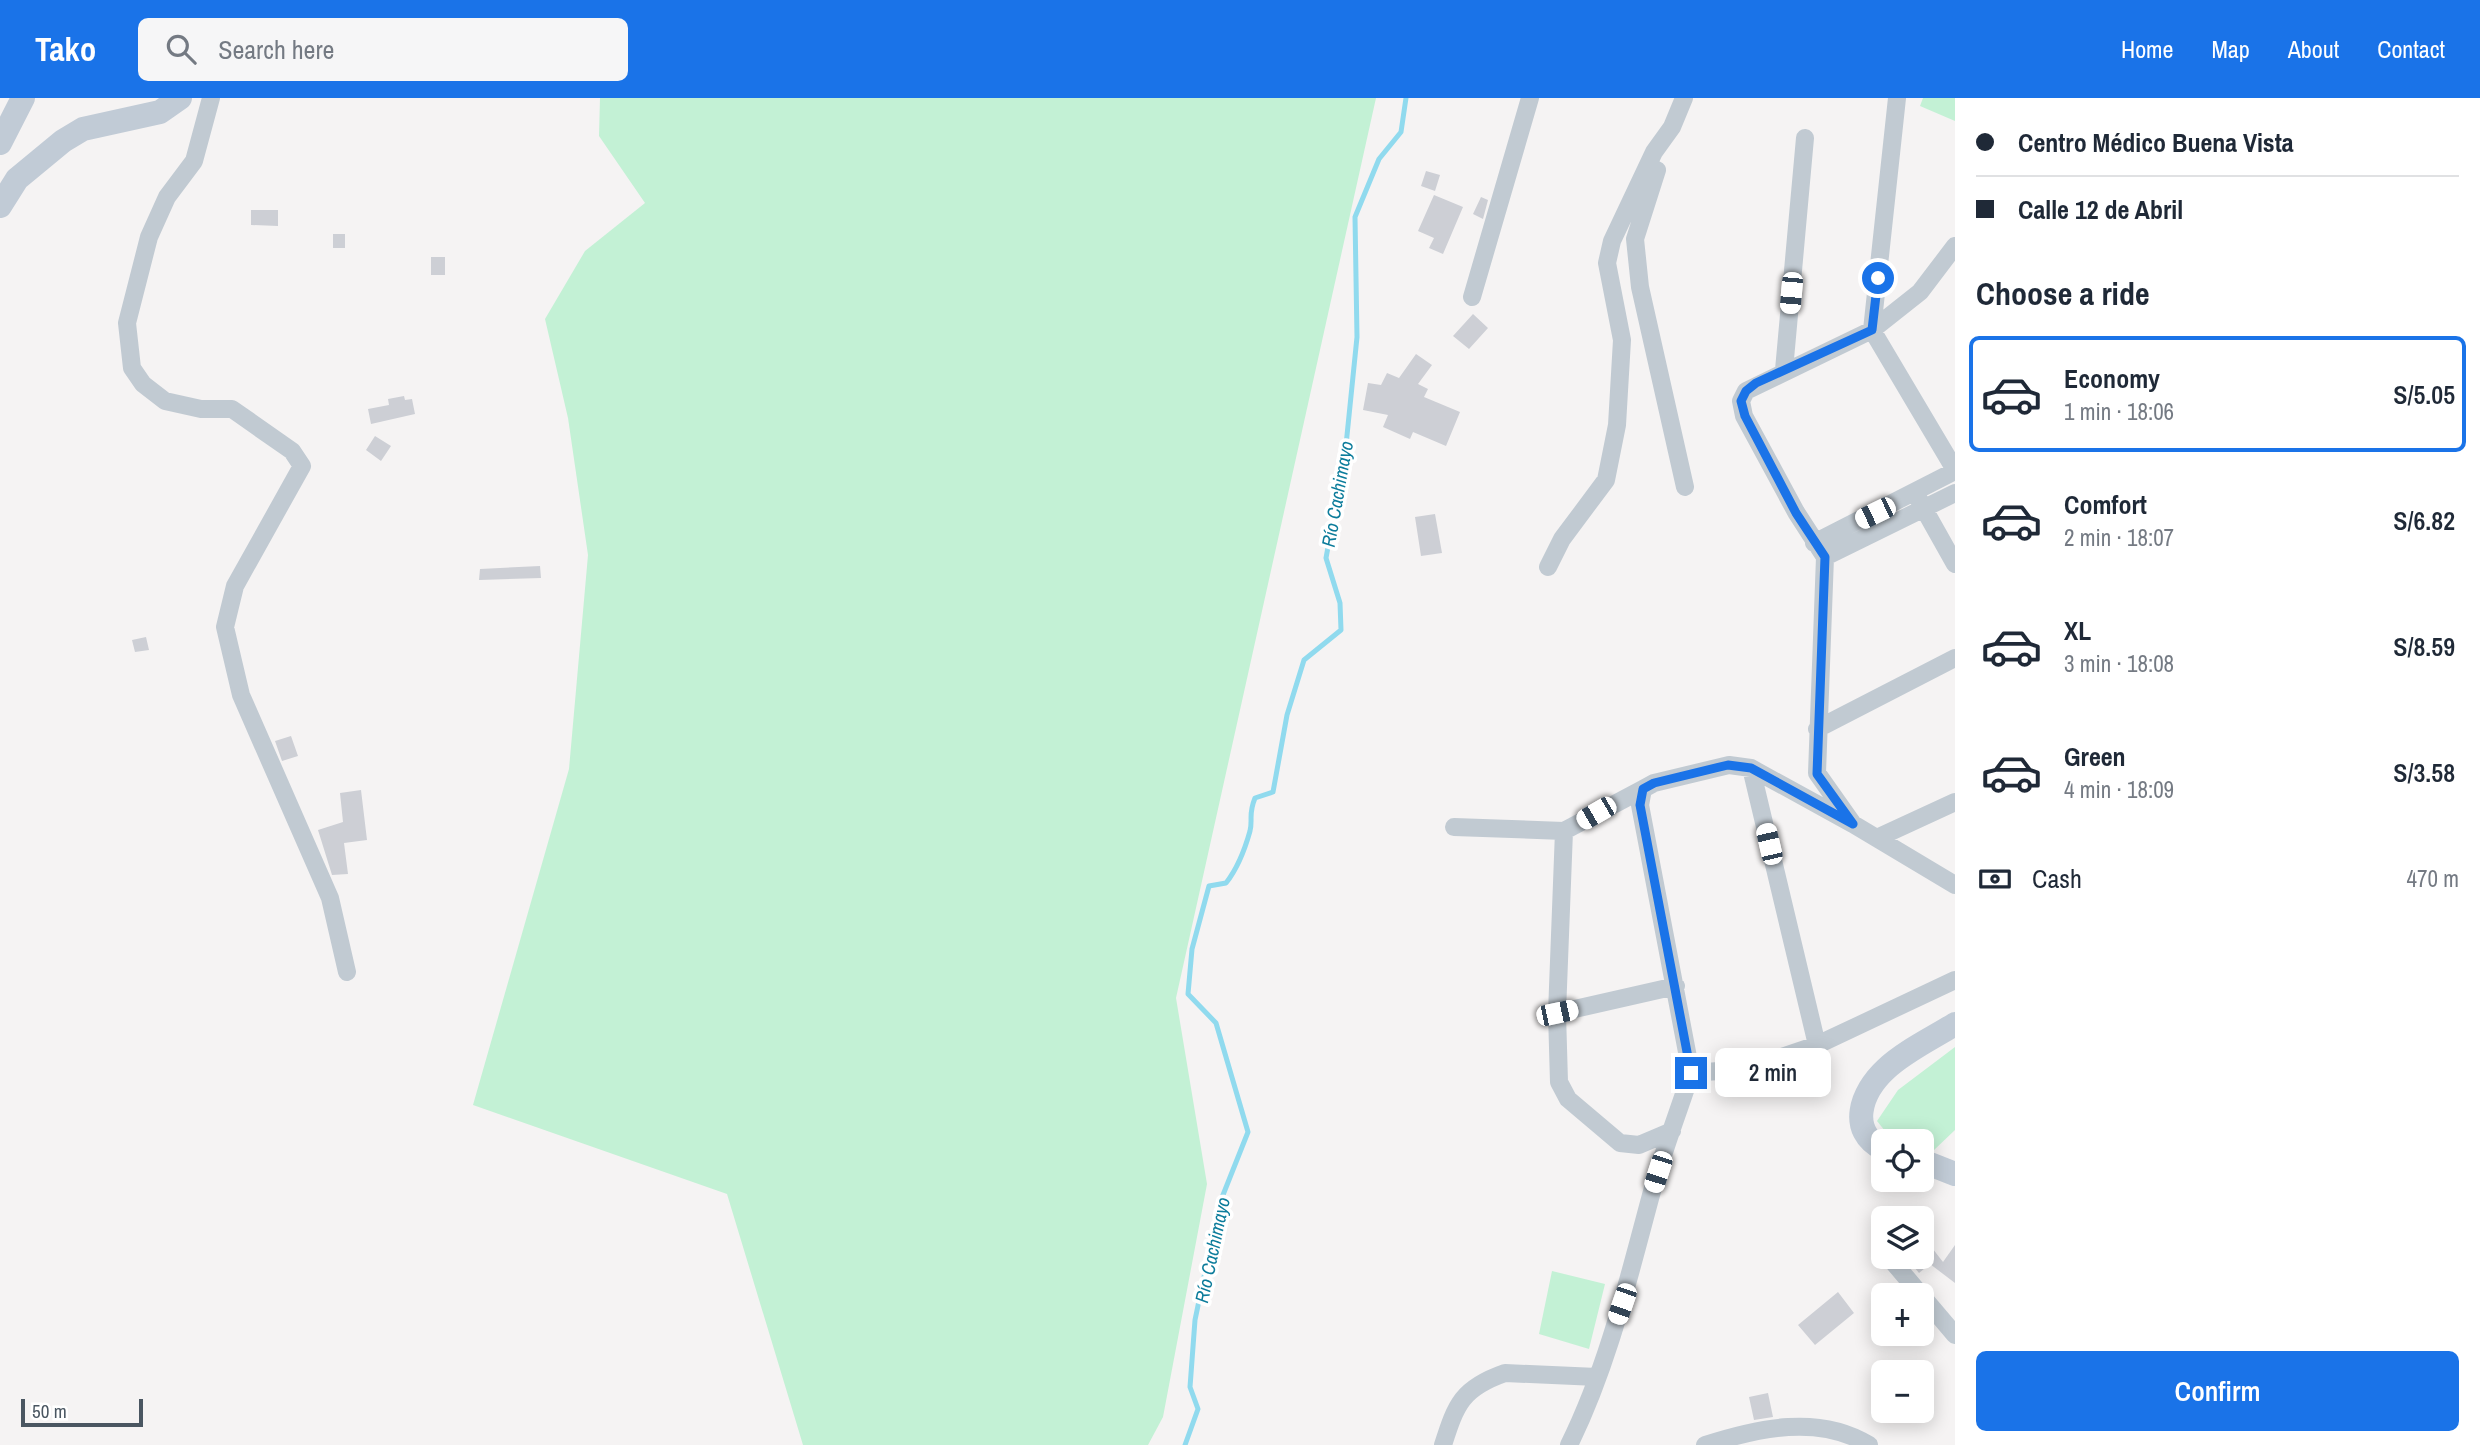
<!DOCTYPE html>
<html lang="en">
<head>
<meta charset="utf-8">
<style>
	:root { --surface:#fff; --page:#f6f6f7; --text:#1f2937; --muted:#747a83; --line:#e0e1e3; --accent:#1a73e8 }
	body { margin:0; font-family:"Archivo Narrow",sans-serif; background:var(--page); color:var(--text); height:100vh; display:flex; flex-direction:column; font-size:26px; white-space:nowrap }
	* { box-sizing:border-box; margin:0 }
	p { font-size:23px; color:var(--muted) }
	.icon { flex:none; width:38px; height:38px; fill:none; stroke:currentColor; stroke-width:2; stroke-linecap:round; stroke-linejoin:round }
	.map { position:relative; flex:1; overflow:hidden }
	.details { display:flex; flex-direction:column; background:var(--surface); width:525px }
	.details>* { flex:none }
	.hud { display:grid; align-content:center; height:154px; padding:0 21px; background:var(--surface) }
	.buttons { position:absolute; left:1871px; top:1031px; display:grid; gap:14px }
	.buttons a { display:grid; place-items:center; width:63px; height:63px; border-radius:10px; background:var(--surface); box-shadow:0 4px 18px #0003; font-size:35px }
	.scale { position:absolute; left:21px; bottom:18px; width:122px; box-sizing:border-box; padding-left:7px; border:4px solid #4a5661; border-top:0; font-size:19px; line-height:24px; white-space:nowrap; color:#4a5661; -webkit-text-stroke:5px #fff; paint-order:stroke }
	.end { position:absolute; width:32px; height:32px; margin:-16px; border:9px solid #1a73e8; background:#fff; box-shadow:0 0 0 4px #fff }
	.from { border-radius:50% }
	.bubble { position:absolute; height:49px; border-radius:10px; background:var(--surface); box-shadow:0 4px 18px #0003; font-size:23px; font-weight:600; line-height:49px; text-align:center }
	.car { position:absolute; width:21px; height:42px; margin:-21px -10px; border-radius:9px; box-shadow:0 0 5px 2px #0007; background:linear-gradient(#fff 24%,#345 0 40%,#fff 0 76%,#345 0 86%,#fff 0) }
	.hud b { display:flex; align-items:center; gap:24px; height:66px; font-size:26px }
	.hud b+b { border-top:2px solid var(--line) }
	.hud i { width:18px; height:18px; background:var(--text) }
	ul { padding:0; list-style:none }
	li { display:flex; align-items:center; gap:21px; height:116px; margin:0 14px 10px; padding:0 7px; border:4px solid transparent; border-radius:10px }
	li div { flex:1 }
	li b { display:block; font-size:26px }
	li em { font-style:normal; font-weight:600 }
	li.active { border-color:var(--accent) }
	li>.icon { width:63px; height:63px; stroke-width:1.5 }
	h2 { padding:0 21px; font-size:32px; line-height:84px }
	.pay { display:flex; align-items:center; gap:18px; height:77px; padding:0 21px; font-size:26px }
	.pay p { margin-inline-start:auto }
	.cta { display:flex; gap:14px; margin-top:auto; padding:14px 21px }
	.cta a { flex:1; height:80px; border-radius:10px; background:var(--accent); color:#fff; font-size:28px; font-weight:600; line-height:80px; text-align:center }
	header { display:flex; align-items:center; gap:42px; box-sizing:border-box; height:98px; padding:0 35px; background:var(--accent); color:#fff }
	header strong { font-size:33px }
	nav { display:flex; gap:38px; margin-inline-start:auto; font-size:24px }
	.search { width:490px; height:63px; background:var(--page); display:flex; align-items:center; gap:18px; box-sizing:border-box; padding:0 24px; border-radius:10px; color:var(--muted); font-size:26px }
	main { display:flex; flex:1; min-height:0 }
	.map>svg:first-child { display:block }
	.green { fill:#c3f1d5 }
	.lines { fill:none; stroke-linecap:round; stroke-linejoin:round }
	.stream { stroke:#90daee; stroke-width:5 }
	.building { fill:#cdcfd5 }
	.street { stroke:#c1cad2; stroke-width:18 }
	.secondary { stroke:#c1cbd6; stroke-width:24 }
	.route { stroke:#1a73e8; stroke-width:9 }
	.labels { text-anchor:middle; stroke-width:7; stroke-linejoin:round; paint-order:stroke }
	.water-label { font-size:19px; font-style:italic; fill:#0c7c9b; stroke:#fff }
</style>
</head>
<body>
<header>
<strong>Tako</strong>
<div class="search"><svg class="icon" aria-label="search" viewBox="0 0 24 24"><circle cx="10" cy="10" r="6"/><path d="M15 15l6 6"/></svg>Search here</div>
<nav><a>Home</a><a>Map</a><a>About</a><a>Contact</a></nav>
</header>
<main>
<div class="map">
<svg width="1955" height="1347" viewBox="0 0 1955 1347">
	<rect width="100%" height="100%" fill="#f5f3f3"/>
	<path class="green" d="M600,0H1376L1176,900L1207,1086L1163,1319L1148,1347H803L727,1096L473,1007L569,671L588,457L568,320L545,221L585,153L645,105L599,38Z
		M1923,0H1955V23L1920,8Z
		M1955,949V1032L1933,1053L1922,1050V1043H1893L1877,1023L1898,992Z
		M1552,1173L1605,1186L1589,1251L1539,1236Z"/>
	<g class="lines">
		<path class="stream" d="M1185,1347L1198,1311L1190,1289L1195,1222L1219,1107L1248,1034L1216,925L1188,896L1192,851L1209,788L1226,785C1237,771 1245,751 1250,733C1253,721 1248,717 1255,700L1273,694L1287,617L1304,562L1341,532L1340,505L1326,460L1345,357L1357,239L1355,119L1379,61L1401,34L1406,0"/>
	</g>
	<path class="building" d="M1426,73L1440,77L1435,93L1421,88Z
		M1434,97L1463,109L1443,156L1429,150L1434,140L1418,133Z
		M1481,99L1488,102L1483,121L1473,116Z
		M251,112H278V128L251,127Z
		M333,136H345V150H333Z
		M431,159H445V177H431Z
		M1473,216L1488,230L1469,251L1453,238Z
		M1416,256L1432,267L1418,286L1428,291L1424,299L1460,314L1446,348L1413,334L1410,341L1383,329L1388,317L1363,312L1368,285L1381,287L1387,275L1399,280Z
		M404,298L405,302L412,301L415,316L371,326L368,311L389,307L388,301Z
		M375,338L391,348L381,363L366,352Z
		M1435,416L1442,455L1421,458L1415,419Z
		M540,468L541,480L479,482L480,471Z
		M146,539L149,552L135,554L132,542Z
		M291,638L298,658L282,663L275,643Z
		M361,692L367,742L344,745L348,776L332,777L318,732L343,724L340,695Z
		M1922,1137L1943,1164L1955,1147V1185L1930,1166L1919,1175L1905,1158H1922Z
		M1838,1194L1854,1215L1815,1247L1798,1227Z
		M1768,1295L1773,1319L1754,1322L1749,1299Z"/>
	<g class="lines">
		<path class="street" d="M211,0L194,63L167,99L149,139L127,225L132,270L143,286L165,303L201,311H232L292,353L302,368L235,488L225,529L241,597L330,800L347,874
			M1897,0L1872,232L1955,372
			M1657,72L1635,141L1640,189L1685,389
			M1472,199L1530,0
			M1784,272L1805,40
			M1919,402L1955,466
			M1814,445L1955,373
			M1825,459L1796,414L1744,318L1741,303L1746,293L1872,232L1920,194L1955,148
			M1825,459L1817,675L1853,726L1955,787
			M1825,459L1955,395
			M1548,469L1562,441L1606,382L1617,327L1622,242L1607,165L1612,143L1654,54L1672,29L1684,0
			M1817,631L1955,560
			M1751,670L1817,947
			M1454,729L1564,733L1643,691
			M1564,733L1557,915L1559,984L1568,1001L1620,1045L1639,1047L1672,1033
			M1877,740L1955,704
			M1557,915L1676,888
			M1691,975L1640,707L1643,691L1654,685L1729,667L1751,670L1853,726
			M1888,1158L1921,1197
			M1922,1198L1955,1237
			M1443,1347C1456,1306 1462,1290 1505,1275L1597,1279
			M1569,1347C1608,1268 1628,1182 1651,1097C1662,1056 1678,1015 1691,975L1747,971L1817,947L1955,882
			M1705,1347C1758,1330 1819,1316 1869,1347"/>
		<path class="secondary" d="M0,45L23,0
			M0,108L17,81L63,43L83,31L160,14L180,0
			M1883,1051C1847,1033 1861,994 1886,971C1905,953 1933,940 1955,926
			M1922,1063L1955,1076"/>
	</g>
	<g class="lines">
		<path class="route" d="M1691,975L1640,707L1643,691L1654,685L1728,667L1751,670L1853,726L1817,676L1825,459L1796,415L1745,318L1741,303L1746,293L1756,285L1872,232L1878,180"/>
	</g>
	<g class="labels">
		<g class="water-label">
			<text transform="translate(1337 396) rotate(-80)" y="7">Río Cachimayo</text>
			<text transform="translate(1212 1152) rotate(-78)" y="7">Río Cachimayo</text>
		</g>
	</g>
</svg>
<div class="buttons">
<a><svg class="icon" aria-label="locate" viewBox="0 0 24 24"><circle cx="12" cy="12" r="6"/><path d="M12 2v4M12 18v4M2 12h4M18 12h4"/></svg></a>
<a><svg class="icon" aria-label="layers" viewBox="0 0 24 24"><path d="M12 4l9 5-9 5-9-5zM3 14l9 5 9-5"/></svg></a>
<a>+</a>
<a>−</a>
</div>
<div class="scale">50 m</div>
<i class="end from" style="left:1878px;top:180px"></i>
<i class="end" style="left:1691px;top:975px"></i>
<div class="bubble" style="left:1715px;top:950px;width:116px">2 min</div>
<i class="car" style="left:1791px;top:195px;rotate:185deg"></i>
<i class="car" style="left:1875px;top:415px;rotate:244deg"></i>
<i class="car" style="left:1596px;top:715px;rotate:240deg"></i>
<i class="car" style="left:1769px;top:746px;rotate:347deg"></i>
<i class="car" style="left:1557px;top:915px;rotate:78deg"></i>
<i class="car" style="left:1658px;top:1074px;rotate:198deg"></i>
<i class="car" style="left:1622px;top:1206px;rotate:199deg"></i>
</div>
<section class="details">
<div class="hud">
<b><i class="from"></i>Centro Médico Buena Vista</b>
<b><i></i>Calle 12 de Abril</b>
</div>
<h2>Choose a ride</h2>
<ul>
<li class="active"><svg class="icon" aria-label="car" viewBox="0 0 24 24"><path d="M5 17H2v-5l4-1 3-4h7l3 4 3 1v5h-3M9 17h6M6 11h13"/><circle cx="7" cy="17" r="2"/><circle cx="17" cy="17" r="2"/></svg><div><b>Economy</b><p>1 min · 18:06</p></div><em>S/5.05</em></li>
<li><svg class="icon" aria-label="car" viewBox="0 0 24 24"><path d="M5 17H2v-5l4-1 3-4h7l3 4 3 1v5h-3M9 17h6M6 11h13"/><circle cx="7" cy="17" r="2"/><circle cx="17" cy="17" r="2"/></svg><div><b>Comfort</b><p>2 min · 18:07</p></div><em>S/6.82</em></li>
<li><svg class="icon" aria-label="car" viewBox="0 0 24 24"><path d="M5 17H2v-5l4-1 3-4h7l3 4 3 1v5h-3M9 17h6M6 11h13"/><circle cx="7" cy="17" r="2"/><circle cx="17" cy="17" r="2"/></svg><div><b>XL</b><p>3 min · 18:08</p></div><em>S/8.59</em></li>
<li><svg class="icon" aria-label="car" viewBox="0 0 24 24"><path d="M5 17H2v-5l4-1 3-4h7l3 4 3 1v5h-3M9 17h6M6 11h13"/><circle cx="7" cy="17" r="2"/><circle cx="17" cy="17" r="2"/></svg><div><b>Green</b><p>4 min · 18:09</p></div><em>S/3.58</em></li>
</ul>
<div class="pay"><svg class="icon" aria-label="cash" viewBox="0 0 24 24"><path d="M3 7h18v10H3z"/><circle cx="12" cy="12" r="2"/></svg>Cash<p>470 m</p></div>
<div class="cta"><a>Confirm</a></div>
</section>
</main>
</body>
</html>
